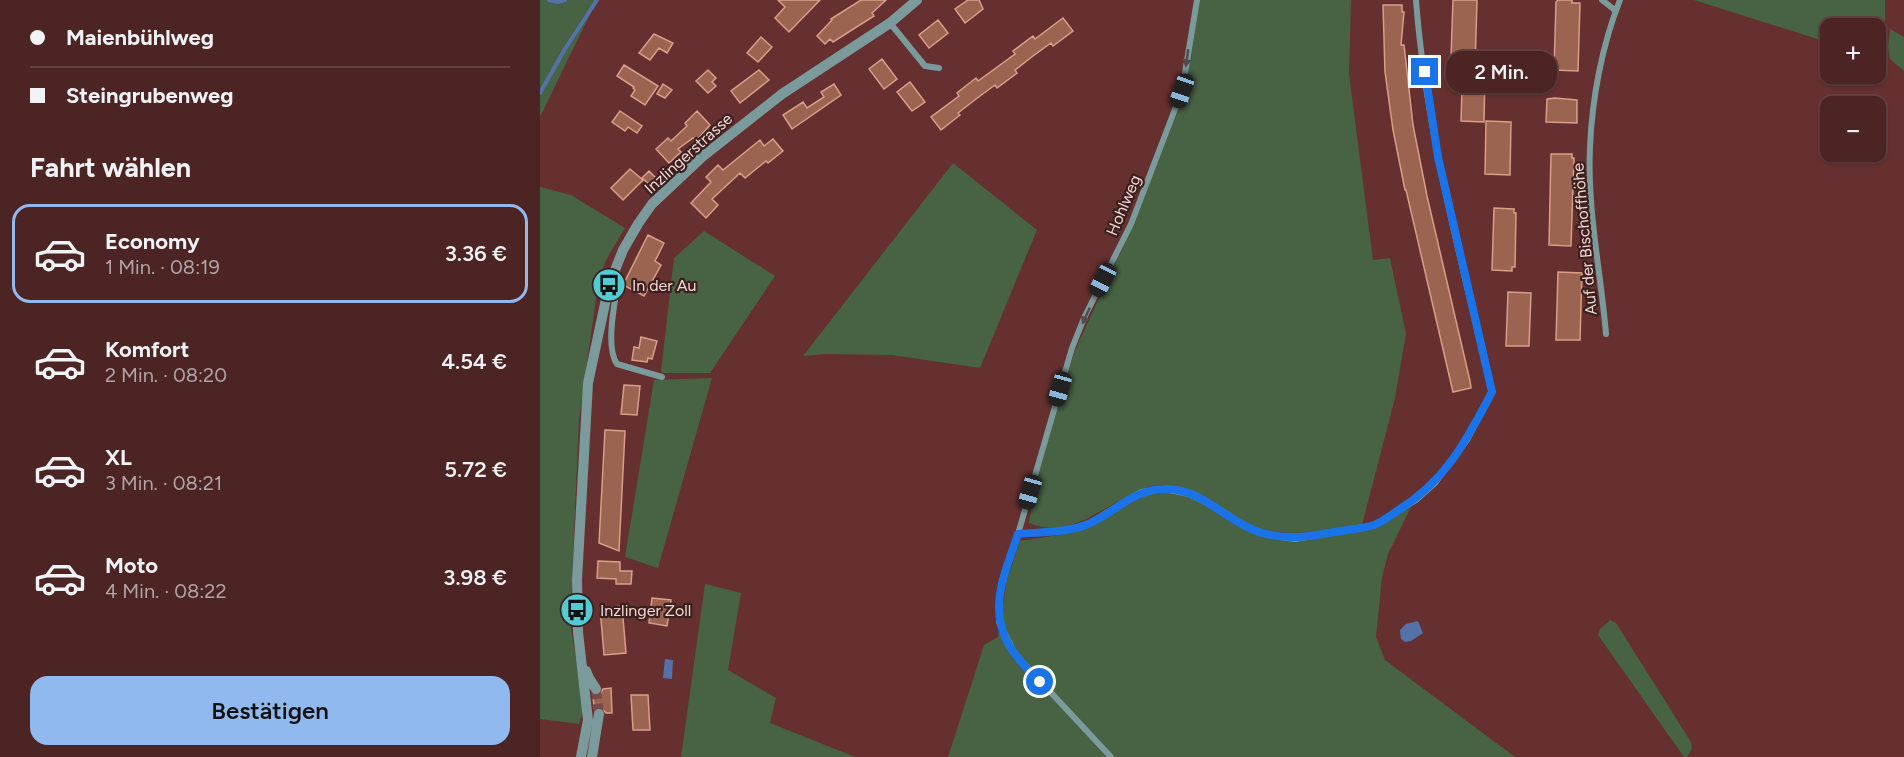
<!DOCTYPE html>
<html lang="de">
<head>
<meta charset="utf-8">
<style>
	:root { --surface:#4c2423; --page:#532c2b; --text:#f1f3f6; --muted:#b2a4a6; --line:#634141; --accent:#90b9f0 }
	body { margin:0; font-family:Figtree,sans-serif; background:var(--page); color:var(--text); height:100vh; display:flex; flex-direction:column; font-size:22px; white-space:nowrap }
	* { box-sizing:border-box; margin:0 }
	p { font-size:20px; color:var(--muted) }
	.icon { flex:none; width:33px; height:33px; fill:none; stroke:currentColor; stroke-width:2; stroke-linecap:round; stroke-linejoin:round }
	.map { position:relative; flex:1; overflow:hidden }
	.drawer { display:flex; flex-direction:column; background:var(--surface); width:540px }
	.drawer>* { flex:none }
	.hud { display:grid; align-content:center; height:132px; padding:0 30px; background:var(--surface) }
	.fabs { position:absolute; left:1280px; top:18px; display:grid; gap:12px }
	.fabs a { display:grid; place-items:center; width:66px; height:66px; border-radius:12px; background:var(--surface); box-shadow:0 2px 4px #0004,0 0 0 2px var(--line); font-size:30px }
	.end { position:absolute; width:27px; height:27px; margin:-14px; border:8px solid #1a73e8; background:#fff; box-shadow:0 0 0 3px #fff }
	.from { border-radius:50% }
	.bubble { position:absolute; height:42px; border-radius:18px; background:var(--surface); box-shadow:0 2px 4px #0004,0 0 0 2px var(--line); font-size:20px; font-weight:600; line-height:42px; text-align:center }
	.car { position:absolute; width:18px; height:36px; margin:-18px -9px; border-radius:8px; box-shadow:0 0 4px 2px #0007; background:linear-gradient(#222 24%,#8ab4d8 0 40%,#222 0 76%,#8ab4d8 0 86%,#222 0) }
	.hud b { display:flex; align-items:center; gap:21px; height:57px; font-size:22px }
	.hud b+b { border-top:2px solid var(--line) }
	.hud i { width:15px; height:15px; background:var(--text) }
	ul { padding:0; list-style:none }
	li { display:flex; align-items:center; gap:18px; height:99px; margin:0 12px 9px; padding:0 18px; border:3px solid transparent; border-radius:18px }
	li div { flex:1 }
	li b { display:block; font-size:22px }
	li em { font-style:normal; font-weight:600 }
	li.selected { border-color:var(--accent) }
	li>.icon { width:54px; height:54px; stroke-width:1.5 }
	h2 { padding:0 30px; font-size:27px; line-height:72px }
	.action { display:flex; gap:12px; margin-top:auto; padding:12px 30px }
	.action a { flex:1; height:69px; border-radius:18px; background:var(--accent); color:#111; font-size:24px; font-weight:600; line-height:69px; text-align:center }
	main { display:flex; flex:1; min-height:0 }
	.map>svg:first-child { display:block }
	.green { fill:#486244 }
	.water { fill:#5472a7 }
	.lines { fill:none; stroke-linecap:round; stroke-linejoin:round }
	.stream { stroke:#5472a7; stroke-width:4 }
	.building { fill:#9b6450; stroke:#d99e88; stroke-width:1.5 }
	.tertiary-tunnel { stroke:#7b4948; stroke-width:10; stroke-dasharray:10 5; stroke-linecap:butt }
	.minor { stroke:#7b9a9c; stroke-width:6 }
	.tertiary { stroke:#7b9a9c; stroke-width:10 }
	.oneway { fill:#514b4b }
	.route { stroke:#1a73e8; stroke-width:8 }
	.labels { text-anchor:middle; stroke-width:4.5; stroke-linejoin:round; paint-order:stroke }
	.street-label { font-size:16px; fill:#f7d5d3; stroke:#3a2120 }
	.poi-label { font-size:16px; fill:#f7d5d3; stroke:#3a2120; text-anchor:start }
</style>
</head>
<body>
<main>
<section class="drawer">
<div class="hud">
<b><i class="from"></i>Maienbühlweg</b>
<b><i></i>Steingrubenweg</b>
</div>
<h2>Fahrt wählen</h2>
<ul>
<li class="selected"><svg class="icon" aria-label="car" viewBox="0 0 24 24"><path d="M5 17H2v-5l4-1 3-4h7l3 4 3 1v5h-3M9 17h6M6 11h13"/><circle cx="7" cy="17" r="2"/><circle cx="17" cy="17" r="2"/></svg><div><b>Economy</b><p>1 Min. · 08:19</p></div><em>3.36 €</em></li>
<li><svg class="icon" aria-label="car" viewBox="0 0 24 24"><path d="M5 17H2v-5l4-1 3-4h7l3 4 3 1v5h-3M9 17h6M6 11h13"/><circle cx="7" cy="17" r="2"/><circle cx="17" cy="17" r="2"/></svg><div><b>Komfort</b><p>2 Min. · 08:20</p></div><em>4.54 €</em></li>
<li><svg class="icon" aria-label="car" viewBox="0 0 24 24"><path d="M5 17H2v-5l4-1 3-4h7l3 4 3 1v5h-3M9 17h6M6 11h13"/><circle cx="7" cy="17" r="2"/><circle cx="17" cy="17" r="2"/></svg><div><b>XL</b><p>3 Min. · 08:21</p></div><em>5.72 €</em></li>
<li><svg class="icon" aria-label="car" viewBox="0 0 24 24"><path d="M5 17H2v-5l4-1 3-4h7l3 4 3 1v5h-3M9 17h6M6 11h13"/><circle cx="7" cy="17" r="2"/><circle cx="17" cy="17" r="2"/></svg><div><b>Moto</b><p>4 Min. · 08:22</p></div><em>3.98 €</em></li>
</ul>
<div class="action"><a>Bestätigen</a></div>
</section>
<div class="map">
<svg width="1364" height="757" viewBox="0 0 1364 757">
	<rect width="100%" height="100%" fill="#65302f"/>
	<path class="green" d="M0,0H57L0,117Z
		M658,0H811L809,74L833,260L850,258L866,334L855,398L822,525C789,529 755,538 722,529C685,518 657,480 614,486C609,486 603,490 597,492C561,507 530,540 489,523L493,499L492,492L535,350L584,245L639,108L646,81Z
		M1154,0H1345V65L1335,62V28H1290V43Z
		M1350,29L1364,37V71L1350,59L1348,48Z
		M413,163L497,230L440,368L352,355L286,354L263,356Z
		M0,187L31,195L85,228L65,262L57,291L39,420L31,603V628L44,708L39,724L0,719Z
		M164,231L235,276L170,373H123L121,371L134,258Z
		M172,378L118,568L85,557L114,380Z
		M623,492L640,494L657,500L714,533L732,539L748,540L833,529L871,507L848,554L842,577L836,637L845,660L975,757H408L444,645L458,637L467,580L480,541L531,533L542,529L605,496Z
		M165,584L201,593L188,670L236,698L230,723L315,757H141Z
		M1070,620L1076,623L1151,742L1152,749L1147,757H1144L1058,635L1060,629Z"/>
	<path class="water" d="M878,621L883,633L871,641L865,642L861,639L860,630L866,624Z
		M125,659L133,660L132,679L123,678Z"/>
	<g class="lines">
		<path class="stream" d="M9,0L18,2L25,0
			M0,93L25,49L57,0"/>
	</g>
	<path class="building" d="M238,0H280L249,32L235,18L245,7Z
		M321,0H346L332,13L334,16L293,42L290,39L285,44L277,36L292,20L291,19Z
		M428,0H439L443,9L425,23L415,9Z
		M913,0H937L935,68L945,69L944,122L921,121L923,57H911Z
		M1018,0H1032V3H1040L1038,71L1014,70L1016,2Z
		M843,5H862V12H864L861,45H864L873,125L887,196L930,381L931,388L913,392L866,190H865L853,130L845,72Z
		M523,18L533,31L513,46L511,43L493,56L475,70L477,73L457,88L455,85L436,99L418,113L420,115L401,130L391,117L419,96L417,93L427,85L436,78L438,81L475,54L473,51L493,36L495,39Z
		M398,20L408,33L389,48L379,35Z
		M114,34L133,43L127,53L119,48L110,60L99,53Z
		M221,37L232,47L218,62L207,53Z
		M342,59L357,79L344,89L329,69Z
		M84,65L118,86L105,105L91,96L95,90L93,88L94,87L77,76Z
		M168,70L176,78L172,82L176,86L168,93L156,81Z
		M219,70L229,80L200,103L191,91Z
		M370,82L385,102L372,111L357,92Z
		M123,84L132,90L125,98L117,94Z
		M294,84L301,95L252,129L243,115L263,102L267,108L284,97L281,92Z
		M1015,98L1037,100V123L1006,122L1007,99Z
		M80,111L102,126L97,133L88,127L85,131L72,122Z
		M157,111L170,125L156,141L153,138L138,149L141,152L129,163L116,149L128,138L131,141L147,126L145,123Z
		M946,121L971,122L970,175L945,174Z
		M233,139L243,151L228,163L226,161L205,178L200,173L172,199L178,205L166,218L151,203L171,182L166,177L178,165L183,170L220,140L224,146Z
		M1011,154H1032V158H1034L1031,246L1009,245Z
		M90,169L103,180L83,200L71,188Z
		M109,171L116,178L110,185L102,178Z
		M954,208L974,209V213H976L975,267H972V271L952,270Z
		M108,235L124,243L115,261L121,265L104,296L83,285Z
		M1018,272L1042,273L1040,340H1016Z
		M968,292L991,293L989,346H966Z
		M101,337L117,341L112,359L108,358L107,362L92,360L94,347L99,348Z
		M84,385L100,386L97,415L81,414Z
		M65,430L85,431L79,551L59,543Z
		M58,561L80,562V571H92L91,584H76V579L57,578Z
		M112,598L131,600L127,626L109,623Z
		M82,606L86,653L64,655L60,608Z
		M71,688L72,713H66L61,707L54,708L53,696L60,695L63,689Z
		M91,695H108L110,730H93Z"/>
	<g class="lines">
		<path class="tertiary-tunnel" d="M56,689L59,714"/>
		<path class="minor" d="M1062,0L1076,11
			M350,23L385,66L399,68
			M77,280L78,281C75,302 65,347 77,364L122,377
			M1066,334C1061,273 1047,210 1050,147C1052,99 1062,45 1080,0
			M478,534L527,530L548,524L601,492L625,489L649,494L674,506L702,524L720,533L741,537L755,539L835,525L876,500L895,483L927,440L952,392C922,262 886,133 876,0
			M571,757L475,654L459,622V602L462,581L478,534L532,348L544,318L591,224L642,91L657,0"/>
		<path class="tertiary" d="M46,671L49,678L56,689
			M41,757L48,720L38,632L37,580L48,383L69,285L83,250L98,224L112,204L162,157L242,94L350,23L377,0
			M52,757L59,714"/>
	</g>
	<defs><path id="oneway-solid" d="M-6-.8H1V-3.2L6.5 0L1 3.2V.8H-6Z" transform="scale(1.5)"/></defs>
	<g class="oneway">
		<use href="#oneway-solid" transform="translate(647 58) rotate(98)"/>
		<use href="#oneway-solid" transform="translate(546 316) rotate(115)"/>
	</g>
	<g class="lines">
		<path class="route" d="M500,682C492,673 482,664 475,654C445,614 464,576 478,534C501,532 524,533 546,525C576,513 592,488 628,489C664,490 688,523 722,533C748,540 767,537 794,532C807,530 821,529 834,525C842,522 850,516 857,511C906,481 926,441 952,392L898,157L885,72"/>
	</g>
	<defs>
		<g id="bus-disc" transform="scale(1.725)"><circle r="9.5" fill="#51ccd4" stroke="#3a2120"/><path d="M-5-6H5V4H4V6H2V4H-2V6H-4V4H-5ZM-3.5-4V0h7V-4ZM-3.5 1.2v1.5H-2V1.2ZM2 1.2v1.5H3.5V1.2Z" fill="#111"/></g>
	</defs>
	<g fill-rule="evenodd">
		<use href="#bus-disc" x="69" y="285"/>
		<use href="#bus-disc" x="37" y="610"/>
	</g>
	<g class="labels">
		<g class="street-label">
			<text transform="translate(148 153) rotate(-42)" y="6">Inzlingerstrasse</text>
			<text transform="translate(583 205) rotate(-67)" y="6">Hohlweg</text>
			<text transform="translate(1044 239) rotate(-95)" y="6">Auf der Bischoffhöhe</text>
		</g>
		<g class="poi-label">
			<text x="92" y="291">In der Au</text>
			<text x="60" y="616">Inzlinger Zoll</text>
		</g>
	</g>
</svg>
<div class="fabs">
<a>+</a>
<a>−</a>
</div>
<i class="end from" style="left:500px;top:682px"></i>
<i class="end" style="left:885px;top:72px"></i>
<div class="bubble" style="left:906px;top:51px;width:111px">2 Min.</div>
<i class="car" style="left:642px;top:91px;rotate:199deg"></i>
<i class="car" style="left:563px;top:280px;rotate:207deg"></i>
<i class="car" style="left:520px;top:389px;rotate:196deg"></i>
<i class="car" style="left:490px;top:492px;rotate:196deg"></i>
</div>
</main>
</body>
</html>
